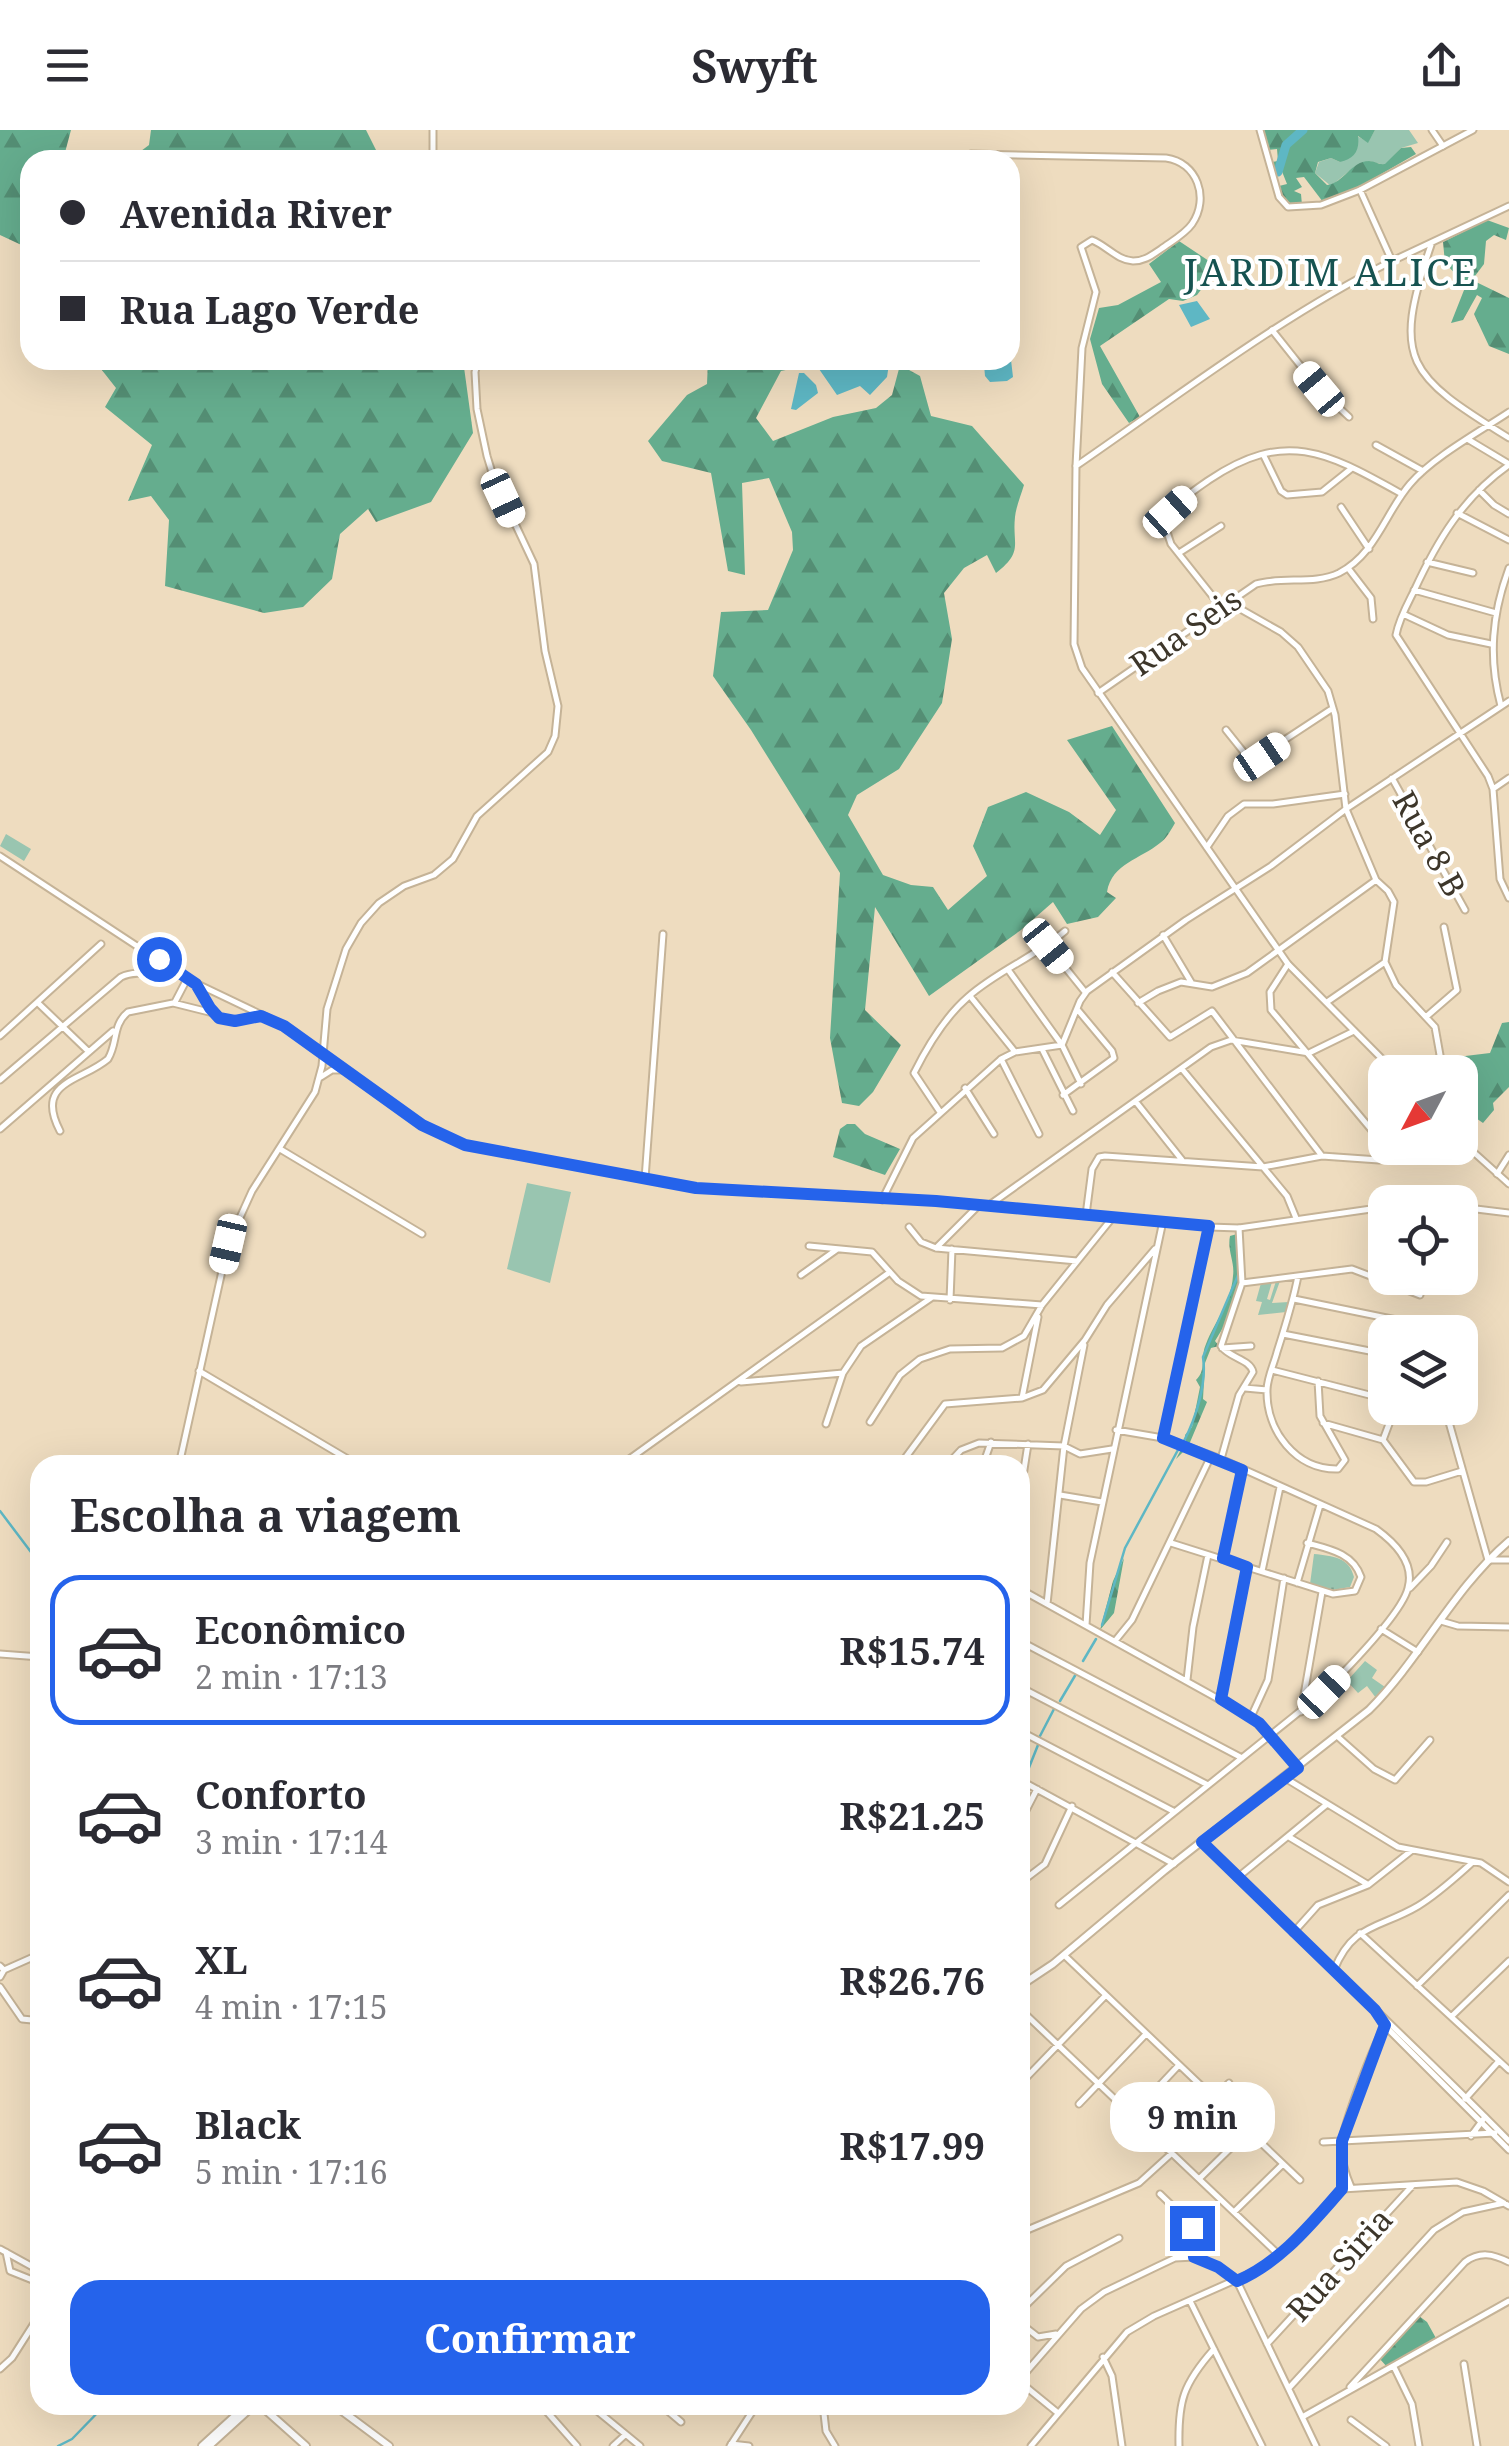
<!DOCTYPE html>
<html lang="pt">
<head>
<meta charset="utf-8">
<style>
	:root { --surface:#fff; --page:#f7f7f7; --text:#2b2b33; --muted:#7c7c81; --line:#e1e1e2; --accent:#2563eb }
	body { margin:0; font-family:"Noto Serif",serif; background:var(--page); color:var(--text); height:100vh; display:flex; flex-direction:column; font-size:38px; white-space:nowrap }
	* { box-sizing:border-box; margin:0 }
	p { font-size:32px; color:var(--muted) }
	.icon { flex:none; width:55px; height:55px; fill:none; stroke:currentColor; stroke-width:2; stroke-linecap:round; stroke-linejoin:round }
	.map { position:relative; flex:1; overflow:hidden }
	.drawer { position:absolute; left:30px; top:1325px; width:1000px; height:960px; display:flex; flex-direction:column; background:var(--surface); border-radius:30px; box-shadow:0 10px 40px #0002 }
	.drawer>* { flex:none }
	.banner { position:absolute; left:20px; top:20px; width:1000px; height:220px; border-radius:30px; box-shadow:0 10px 40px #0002; display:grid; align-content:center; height:220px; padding:0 40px; background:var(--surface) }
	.needle { width:65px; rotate:229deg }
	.tools { position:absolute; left:1368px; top:925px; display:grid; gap:20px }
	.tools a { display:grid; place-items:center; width:110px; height:110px; border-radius:20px; background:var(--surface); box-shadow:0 10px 40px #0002; font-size:50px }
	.end { position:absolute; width:45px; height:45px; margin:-22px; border:12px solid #2563eb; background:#fff; box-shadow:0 0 0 5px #fff }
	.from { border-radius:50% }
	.bubble { position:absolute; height:70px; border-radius:30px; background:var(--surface); box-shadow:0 10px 40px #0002; font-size:32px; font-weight:700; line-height:70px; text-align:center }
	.car { position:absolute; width:30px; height:60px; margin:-30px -15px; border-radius:12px; box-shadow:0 0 8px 2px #0007; background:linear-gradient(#fff 24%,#345 0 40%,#fff 0 76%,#345 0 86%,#fff 0) }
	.banner b { display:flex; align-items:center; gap:35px; height:95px; font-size:38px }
	.banner b+b { border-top:2px solid var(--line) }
	.banner i { width:25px; height:25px; background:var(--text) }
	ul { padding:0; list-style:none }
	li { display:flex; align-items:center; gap:30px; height:150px; margin:0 20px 15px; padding:0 20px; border:5px solid transparent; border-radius:30px }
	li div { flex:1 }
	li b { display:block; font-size:38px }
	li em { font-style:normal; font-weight:700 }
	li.current { border-color:var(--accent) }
	li>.icon { width:90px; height:90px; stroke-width:1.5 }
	h2 { padding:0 40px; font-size:45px; line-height:120px }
	.button { display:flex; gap:20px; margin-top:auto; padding:20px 40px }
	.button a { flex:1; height:115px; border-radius:30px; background:var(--accent); color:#fff; font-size:40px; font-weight:700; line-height:115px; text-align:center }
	header { display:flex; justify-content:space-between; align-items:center; height:130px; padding:0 40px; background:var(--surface); font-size:45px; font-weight:700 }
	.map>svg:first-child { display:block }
	.grass { fill:#99c5b0 }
	.forest { fill:url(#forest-firs) }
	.park { fill:url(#park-tufts) }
	.water { fill:#5eb7c4 }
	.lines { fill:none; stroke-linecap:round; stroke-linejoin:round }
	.stream { stroke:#5eb7c4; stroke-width:2.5 }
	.river { stroke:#5eb7c4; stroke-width:9 }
	.minor-casing { stroke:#c5b397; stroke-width:9 }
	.tertiary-casing { stroke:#c5b397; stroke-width:9 }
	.secondary-casing { stroke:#c5b397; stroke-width:10 }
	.minor { stroke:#fff; stroke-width:5 }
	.tertiary { stroke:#fff; stroke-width:5 }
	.secondary { stroke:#fff; stroke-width:6 }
	.route { stroke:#2563eb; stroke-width:12 }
	.labels { text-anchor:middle; stroke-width:8; stroke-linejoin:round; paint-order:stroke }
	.street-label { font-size:32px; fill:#3d362a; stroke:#fff }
	.quarter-label { font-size:38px; letter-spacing:2.5px; fill:#165351; stroke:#fff }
</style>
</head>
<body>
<header><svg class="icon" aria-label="menu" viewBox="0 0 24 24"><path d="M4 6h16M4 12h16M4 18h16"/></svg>Swyft<svg class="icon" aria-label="share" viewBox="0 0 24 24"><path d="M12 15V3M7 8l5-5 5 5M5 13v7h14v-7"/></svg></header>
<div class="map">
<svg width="1509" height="2316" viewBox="0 0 1509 2316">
	<defs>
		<pattern id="forest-firs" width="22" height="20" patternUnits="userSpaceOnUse" patternTransform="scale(2.5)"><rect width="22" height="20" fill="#65ad8e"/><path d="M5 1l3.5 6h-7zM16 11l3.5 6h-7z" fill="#548e74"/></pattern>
		<pattern id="park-tufts" width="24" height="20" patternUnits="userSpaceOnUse" patternTransform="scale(2.5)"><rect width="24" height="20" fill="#99c5b0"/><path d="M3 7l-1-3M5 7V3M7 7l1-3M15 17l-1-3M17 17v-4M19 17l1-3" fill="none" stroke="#7ea18f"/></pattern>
	</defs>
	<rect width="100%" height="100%" fill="#eedcbf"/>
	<path class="grass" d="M1375,0H1409L1418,13L1401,18L1385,35L1369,31L1354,37L1331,56L1315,43L1319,32L1331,28L1340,32L1357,6L1368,12Z
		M6,704L31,719L24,731L0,716Z
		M527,1053L571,1062L550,1153L507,1139Z
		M1276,1151H1280L1272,1173L1289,1172L1286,1182L1258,1185L1262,1172L1256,1171L1261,1153L1272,1152L1267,1169L1270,1170Z
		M1365,1531L1377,1540L1372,1548L1385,1557L1376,1568L1367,1556L1358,1563L1347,1551Z"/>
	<path class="forest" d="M0,0H71L63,30H30V119L0,105Z
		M151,0H366L378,24L386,30H129L149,15Z
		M1264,0H1375L1368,13L1358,6C1360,21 1354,29 1340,32L1331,28L1318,32L1315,43L1327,55C1344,53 1351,31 1369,31C1375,31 1379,35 1385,34L1401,18L1411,17L1416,24L1343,66L1323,72L1304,47L1296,48L1302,57L1294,61L1301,64L1302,75L1289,76L1278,61L1279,56L1287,54L1281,39H1273L1272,32L1278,31L1277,19L1268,20Z
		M1487,90L1509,98L1506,110L1494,105L1486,111L1484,134L1472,150L1509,168V224L1489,216L1474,184L1482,168L1477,165L1463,190L1451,193L1466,155L1445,133L1443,112Z
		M1179,111L1218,137L1197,165L1183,171L1169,169L1100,216L1140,287L1129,293L1102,254L1090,209L1099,178L1118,175L1161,152L1149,134Z
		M94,230H463L473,303L431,372L376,392L368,379L340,404L332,449L303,477L264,483L165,456L169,390L151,366L128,371L152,315L105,277L116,258Z
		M708,230H833L781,241L756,288L773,311L833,287L876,278L892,265L900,235L920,246L931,286L972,296L1024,355C1021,365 1016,377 1015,387C1012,415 1024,421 996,443L987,425L964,438L944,463L952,509L942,573L899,639L857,665L848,685L883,745L911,755L933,757L948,780L987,746L973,716L988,677L1026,662L1069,682L1100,705L1116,680L1067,610L1112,596L1175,693C1171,700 1166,709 1160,713C1141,729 1112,733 1107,762L1116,768L1098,787L1067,794L1053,772L1021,800L929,866L875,777L865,880L901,915L873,962L859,976L842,973L830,908L840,743L751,600L713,546L721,482L768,480L793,420L792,402L769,348L742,353L745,445L728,441L711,343L662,331L648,311L687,265L707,254Z
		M1509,892V957L1493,973L1494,980L1483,993L1460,977L1477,950V939L1454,940L1457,927L1490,923L1502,893Z
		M847,994H855L865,1004L900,1019L885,1045L833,1027L840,999Z
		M1237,1104C1242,1149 1240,1172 1215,1211L1219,1216L1211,1218L1205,1233L1203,1269L1207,1272L1188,1317L1176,1329L1186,1310L1185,1305L1192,1297L1200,1257L1196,1250C1207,1240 1200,1227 1206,1214C1215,1191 1231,1173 1233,1146C1235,1132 1227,1121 1230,1106Z
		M1124,1428L1114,1483L1100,1500L1113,1451Z
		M1419,2186L1427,2192L1437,2210L1388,2238L1379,2228Z"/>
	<path class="park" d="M1314,1424C1333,1426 1349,1427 1354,1447L1350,1457L1333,1460L1310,1454Z"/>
	<path class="water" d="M1197,171L1210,189L1191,197L1179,175Z
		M1011,230L1013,247L1007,251L990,252L985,246L984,235Z
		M889,234L887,247L870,265L860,256L837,265L819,239Z
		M799,243H804L816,255L818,263L796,280L791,279Z"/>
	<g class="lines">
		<path class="stream" d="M1184,1311C1196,1288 1207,1253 1203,1227L1239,1143L1236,1108
			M0,1381L40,1434
			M1102,1495L1125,1418L1179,1318
			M1083,1531L1096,1509
			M1060,1571L1076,1544
			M1040,1606L1054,1579
			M1026,1645L1038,1615
			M58,2316L72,2309L105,2275"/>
		<path class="river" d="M1278,42L1286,15L1303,0"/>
		<g class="minor-casing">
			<path id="minor" d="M1260,0L1279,67L1288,77L1321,75L1360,60
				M1432,0L1443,16
				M971,24L1166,28C1197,32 1210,68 1192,94C1185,104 1172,111 1161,119C1152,125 1145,131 1133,131C1117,130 1107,116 1092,110L1081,117L1096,162L1082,218L1076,336
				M1431,115C1391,232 1408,245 1509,308
				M1392,131L1509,76
				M1272,200L1319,259L1349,287
				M1469,310L1509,334
				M1376,315L1423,341
				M1263,324L1281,361L1287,365L1322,362L1352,338
				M1509,335C1463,367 1437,411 1414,461C1407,475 1399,489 1396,505L1488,646L1493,659L1500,749L1509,768
				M1479,360L1494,375L1509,384
				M1341,377L1369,419
				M1457,383L1509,410
				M1179,423L1221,396
				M1427,432L1473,443
				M1348,438L1371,468L1373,489
				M1414,460L1496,483
				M1228,472L1281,502L1298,517L1328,561L1335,585L1346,679L1376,750L1388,761L1394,772L1385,832L1396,855L1435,897L1440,925L1432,942
				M1221,477L1171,414L1164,393C1172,375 1193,361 1209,350C1286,298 1328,323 1402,364
				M1403,484L1448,505L1491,514
				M1098,563L1256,454C1283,446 1314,455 1339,443C1376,424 1385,383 1410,354C1433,327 1479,302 1509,282
				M1501,576C1488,528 1492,484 1509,438
				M1226,600L1246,625L1257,628L1333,578
				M1392,648L1465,780
				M1493,659L1509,648
				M1207,717L1228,686L1244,674H1273L1345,664
				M1163,805L1191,852
				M1048,816L1085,862
				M1288,834L1270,862L1271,880L1385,1016
				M1009,841L1062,915L1081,954
				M1112,842L1170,907L1212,881L1322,1026
				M970,866L1015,922
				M175,872L187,849
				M1327,872L1385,832
				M38,873L89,922
				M1138,873L1158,861L1181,852L1212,857L1247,843L1376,750
				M1427,886L1457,860L1444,797
				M0,906L101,814
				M1042,919L1073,981
				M1309,923L1354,901
				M1001,929L1039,1004
				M1182,939L1287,1066L1296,1088
				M0,950L121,847C140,838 161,849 181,844
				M965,958L994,1004
				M1063,965L1114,928L1112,921L1077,879
				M1136,972L1182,1030
				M940,982L914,943C927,917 946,886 968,867C997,841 1035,827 1065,801
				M0,999L113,901
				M60,1001C34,951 81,952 108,929C118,913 112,895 128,882L173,873L213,883
				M280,1019L422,1104
				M1497,1044L1509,1025
				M645,1049L663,804
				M882,1070L913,1008L1001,929L1015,922L1062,915L1080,871L1087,861L1186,790L1271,736L1346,679L1509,571
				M988,1076L1211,917L1231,910L1309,923
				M1086,1085L1092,1039L1099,1027L1105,1026L1263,1037L1322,1026L1379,1030L1446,1018
				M909,1097L921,1112L936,1118L1077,1131
				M809,1116L872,1122L898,1151L921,1166L1042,1175
				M936,1118L979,1075
				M801,1145L836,1120
				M1298,1146C1293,1172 1285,1197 1277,1222C1274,1234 1267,1248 1267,1260C1266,1301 1296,1340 1338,1339L1345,1330L1320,1286L1318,1251
				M1242,1153L1352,1139L1420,1165
				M1294,1169L1421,1195L1418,1202
				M950,1170L952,1119
				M1283,1204L1385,1224
				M1222,1218L1251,1216
				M1272,1240L1385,1269
				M199,1241L358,1335
				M741,1252L843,1243
				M1245,1258L1267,1260
				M1022,1268L1038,1187
				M1445,1278L1488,1430H1509
				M870,1292L900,1245L920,1229L950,1219L1002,1218L1024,1206L1042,1175L1113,1087
				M1323,1293L1383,1310
				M826,1294L843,1243L861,1216L931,1168
				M1163,1308L1209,1097
				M1383,1310L1414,1352H1426L1462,1341
				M1383,1310L1395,1278
				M1221,1329L1239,1265L1253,1242C1250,1229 1229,1228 1221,1216L1242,1153L1239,1098
				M621,1335L890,1142
				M900,1335L945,1274L1022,1268L1043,1260L1085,1210L1107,1175L1155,1119
				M947,1335L961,1320L979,1313L1064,1316L1080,1324L1112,1319
				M983,1335L991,1312
				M1020,1365L1028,1314
				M1060,1365L1102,1372
				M1171,1413L1333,1464L1355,1461L1361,1447C1353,1423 1329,1419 1307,1413
				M1223,1429L1242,1339
				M1262,1441L1280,1357
				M1297,1453L1320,1375
				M1410,1458L1431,1436L1447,1412
				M1020,1459L1251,1587L1297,1637
				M1047,1474L1064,1316L1084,1215
				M1441,1491L1458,1496L1509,1497
				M1086,1495L1090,1433L1163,1091
				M1381,1499L1418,1522
				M1020,1511L1242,1628
				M1115,1511L1132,1490L1211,1326
				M0,1524L40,1527
				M1187,1550L1193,1497L1208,1425
				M1020,1557L1208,1655
				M1221,1569L1247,1437
				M1301,1582L1322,1462
				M1251,1587L1268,1550L1284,1448
				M1020,1601L1173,1681
				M1338,1607L1374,1639L1395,1650L1430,1610
				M1285,1648L1398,1717L1481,1733L1509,1752
				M1020,1650L1174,1734
				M1020,1692L1037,1659
				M1289,1707L1367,1754
				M1028,1747L1045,1734L1072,1676
				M1237,1748L1326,1675
				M1059,1775L1324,1562C1344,1542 1402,1483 1408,1458C1415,1433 1394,1412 1376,1399L1221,1329L1163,1308L1116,1300
				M1293,1803L1318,1775L1368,1755L1411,1721
				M1360,1803L1509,1940
				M1064,1825L1300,2050
				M0,1836L4,1840L0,1847
				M4,1840L40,1824
				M1334,1840C1353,1793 1379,1799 1418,1776C1438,1764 1456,1747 1473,1732
				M1417,1856L1509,1765
				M0,1857L22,1889L32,1890L40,1882
				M1020,1879L1279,2125
				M1452,1886L1509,1831
				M1024,1950L1106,1865
				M1465,1969L1499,1931
				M1079,1974L1146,1904
				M1132,1985L1179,1935
				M1471,2006L1485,1987
				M1323,2012L1495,2003
				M1167,2019L1229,1953
				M1200,2048L1248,2001
				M1351,2057C1345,2043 1340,2026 1342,2011C1346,1987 1374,1913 1387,1893
				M1160,2064L1189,2092L1195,2127
				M1234,2082L1283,2034
				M1020,2103L1139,2053L1172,2023
				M1190,2171L1262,2316
				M1020,2181L1066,2136L1119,2108
				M1020,2193L1038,2207L1056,2204
				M1267,2214L1413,2055
				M1103,2227L1112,2246L1122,2316
				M1464,2234L1477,2316
				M1394,2237L1412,2274L1419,2316
				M1020,2249L1081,2179L1104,2162L1158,2136L1175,2128L1195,2127L1218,2137L1237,2151L1316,2316
				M1020,2252L1058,2283
				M1350,2257L1465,2132C1480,2121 1493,2124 1509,2132
				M1289,2258L1434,2100L1463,2082L1504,2073
				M541,2275L577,2316
				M590,2275L640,2316
				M661,2275L681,2292
				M823,2275L826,2301L835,2316
				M998,2276L999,2275
				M1304,2286L1509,2171
				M1351,2290L1386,2316
				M731,2314L749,2316
				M613,2316L625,2305
				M730,2316L754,2279
				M1031,2316L1127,2202L1154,2186L1260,2139L1299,2108L1342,2059L1457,2052L1483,2061L1509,2076
				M1179,2316C1178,2271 1183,2254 1214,2219"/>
		</g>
		<g class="tertiary-casing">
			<path id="tertiary" d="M433,30V0
				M0,726L187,849L285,896L422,995L465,1015L695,1058L936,1071L1209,1097L1239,1098L1385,1077
				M198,856C215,888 220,896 258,886
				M1395,942L1288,834L1082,538L1074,514L1076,336C1179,265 1280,187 1392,131L1360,60L1473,0
				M321,947L332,940H343
				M1460,1010L1509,1054
				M1460,1077L1509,1083
				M179,1335L228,1114L252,1061L315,962L322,936L327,879L346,819L361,793L379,773L404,756L434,745L453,729L477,686L548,622L555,606L558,576L545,521L534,434L494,349L487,326L477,279L475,242L478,230
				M1202,1712C1304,1813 1409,1909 1509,2011
				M1376,1882L1382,1893L1509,2020
				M0,2119L40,2141
				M6,2122L10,2141L40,2153
				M0,2239L12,2228L40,2184"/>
		</g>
		<g class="secondary-casing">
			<path id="secondary" d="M1020,1856L1053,1834L1164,1741L1369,1580C1421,1528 1453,1459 1509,1411
				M260,2275L306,2316
				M334,2275L389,2316
				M202,2316L247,2275
				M209,2316L254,2275"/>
		</g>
		<use href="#minor" class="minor"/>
		<use href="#tertiary" class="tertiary"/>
		<use href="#secondary" class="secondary"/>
	</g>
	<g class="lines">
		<path class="route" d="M159,829L196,854L210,878L219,888L235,891L261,886L284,896L422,995L465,1015L696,1058L936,1071L1209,1096L1163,1308L1242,1340L1223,1428L1247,1437L1221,1569L1259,1593L1298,1638L1202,1712L1375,1880L1385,1895L1342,2011V2059C1311,2094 1281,2132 1237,2151L1218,2137L1194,2127L1192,2098"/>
	</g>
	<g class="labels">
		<g class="street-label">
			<text transform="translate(1186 502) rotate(-35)" y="11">Rua Seis</text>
			<text transform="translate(1429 714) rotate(61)" y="11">Rua 8 B</text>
			<text transform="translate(1340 2135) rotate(-48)" y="11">Rua Siria</text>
		</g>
		<g class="quarter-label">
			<text x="1331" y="156">JARDIM ALICE</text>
		</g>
	</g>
</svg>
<div class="tools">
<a><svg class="needle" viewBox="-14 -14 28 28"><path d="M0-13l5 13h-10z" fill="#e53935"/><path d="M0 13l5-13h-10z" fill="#7c7c81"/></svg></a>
<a><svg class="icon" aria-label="locate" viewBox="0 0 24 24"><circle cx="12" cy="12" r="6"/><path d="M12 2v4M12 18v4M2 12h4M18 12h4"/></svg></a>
<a><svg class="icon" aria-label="layers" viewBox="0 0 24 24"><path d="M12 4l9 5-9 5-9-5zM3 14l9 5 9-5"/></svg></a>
</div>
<i class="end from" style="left:159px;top:829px"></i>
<i class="end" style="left:1192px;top:2098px"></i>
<div class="bubble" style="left:1110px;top:1952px;width:165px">9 min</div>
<i class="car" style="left:1319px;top:259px;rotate:320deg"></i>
<i class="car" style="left:503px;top:368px;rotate:155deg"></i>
<i class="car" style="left:1170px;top:382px;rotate:48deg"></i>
<i class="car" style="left:1262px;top:627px;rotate:56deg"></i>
<i class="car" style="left:1048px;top:816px;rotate:141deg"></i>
<i class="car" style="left:228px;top:1114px;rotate:193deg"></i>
<i class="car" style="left:1324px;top:1562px;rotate:44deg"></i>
<div class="banner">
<b><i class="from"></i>Avenida River</b>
<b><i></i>Rua Lago Verde</b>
</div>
<section class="drawer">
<h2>Escolha a viagem</h2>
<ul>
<li class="current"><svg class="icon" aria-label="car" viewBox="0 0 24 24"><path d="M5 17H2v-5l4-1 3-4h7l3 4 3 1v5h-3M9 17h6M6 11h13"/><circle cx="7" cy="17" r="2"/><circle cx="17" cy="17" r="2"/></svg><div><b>Econômico</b><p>2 min · 17:13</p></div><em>R$15.74</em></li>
<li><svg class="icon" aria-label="car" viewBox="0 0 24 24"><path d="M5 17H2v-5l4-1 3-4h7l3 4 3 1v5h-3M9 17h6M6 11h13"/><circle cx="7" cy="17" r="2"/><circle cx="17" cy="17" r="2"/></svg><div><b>Conforto</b><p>3 min · 17:14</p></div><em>R$21.25</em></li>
<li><svg class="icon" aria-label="car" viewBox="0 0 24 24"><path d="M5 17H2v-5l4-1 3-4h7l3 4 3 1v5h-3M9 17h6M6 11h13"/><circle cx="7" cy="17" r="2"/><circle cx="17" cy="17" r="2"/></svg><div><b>XL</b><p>4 min · 17:15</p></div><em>R$26.76</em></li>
<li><svg class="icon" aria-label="car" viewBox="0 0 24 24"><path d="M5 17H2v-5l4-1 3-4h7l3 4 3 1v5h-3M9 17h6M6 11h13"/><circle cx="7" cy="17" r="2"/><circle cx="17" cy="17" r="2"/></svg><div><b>Black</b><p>5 min · 17:16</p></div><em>R$17.99</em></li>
</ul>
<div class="button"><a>Confirmar</a></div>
</section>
</div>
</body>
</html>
